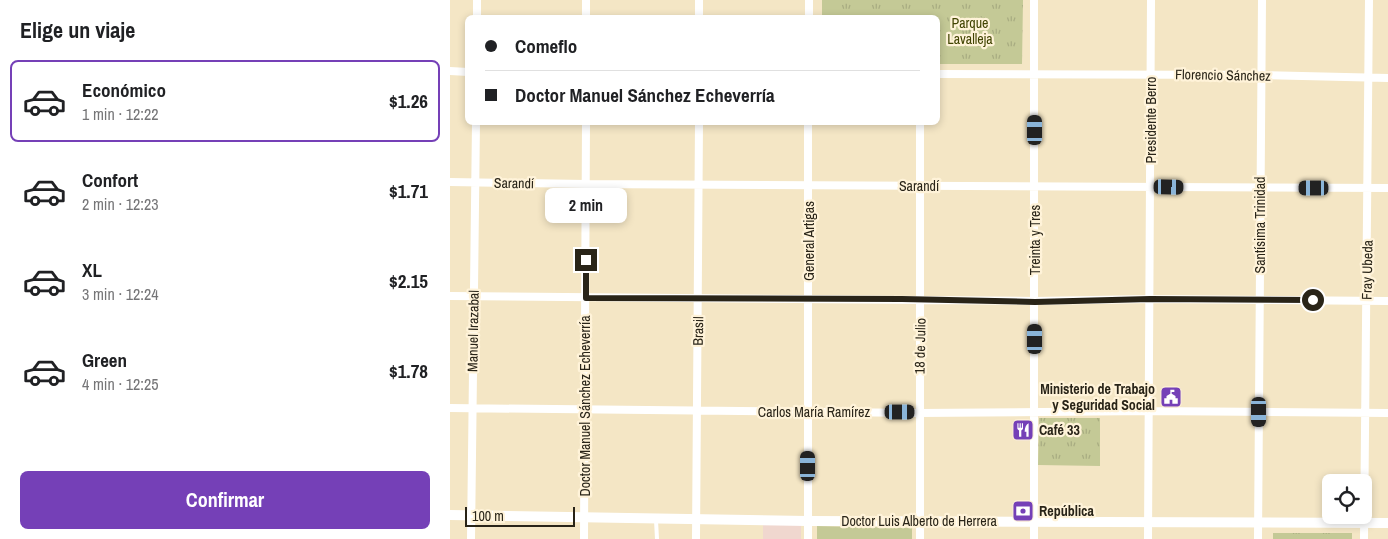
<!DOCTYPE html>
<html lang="es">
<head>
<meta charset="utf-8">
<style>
	:root { --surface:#fff; --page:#f6f6f6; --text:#202124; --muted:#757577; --line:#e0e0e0; --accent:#7540b7 }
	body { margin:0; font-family:"Archivo Narrow",sans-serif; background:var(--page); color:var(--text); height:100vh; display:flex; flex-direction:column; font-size:19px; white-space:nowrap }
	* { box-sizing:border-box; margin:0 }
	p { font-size:16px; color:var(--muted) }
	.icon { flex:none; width:28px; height:28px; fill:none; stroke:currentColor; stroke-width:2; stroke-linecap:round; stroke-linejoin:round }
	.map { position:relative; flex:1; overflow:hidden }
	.drawer { display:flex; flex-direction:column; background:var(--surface); width:450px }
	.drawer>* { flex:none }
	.guide { position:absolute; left:15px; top:15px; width:475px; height:110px; border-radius:8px; box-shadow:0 2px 8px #0003; display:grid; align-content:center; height:110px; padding:0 20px; background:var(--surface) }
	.tools { position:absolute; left:872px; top:474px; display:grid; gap:10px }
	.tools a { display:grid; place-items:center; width:50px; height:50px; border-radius:8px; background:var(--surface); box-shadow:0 2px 8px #0003; font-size:25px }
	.scale { position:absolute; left:15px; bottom:12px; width:110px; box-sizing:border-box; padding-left:5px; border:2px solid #292418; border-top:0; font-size:14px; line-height:18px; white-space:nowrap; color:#292418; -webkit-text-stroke:4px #fff3d9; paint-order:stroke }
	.end { position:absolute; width:22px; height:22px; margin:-11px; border:6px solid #292418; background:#fff; box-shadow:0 0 0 2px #fff }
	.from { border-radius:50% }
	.bubble { position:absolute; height:35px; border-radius:8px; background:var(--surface); box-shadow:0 2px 8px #0003; font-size:16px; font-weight:700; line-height:35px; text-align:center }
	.car { position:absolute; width:15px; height:30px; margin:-15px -8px; border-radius:6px; box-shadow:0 0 4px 1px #0007; background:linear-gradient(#222 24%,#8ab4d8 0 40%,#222 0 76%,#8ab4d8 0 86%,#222 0) }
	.guide b { display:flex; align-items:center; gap:18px; height:48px; font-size:19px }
	.guide b+b { border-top:1px solid var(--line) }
	.guide i { width:12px; height:12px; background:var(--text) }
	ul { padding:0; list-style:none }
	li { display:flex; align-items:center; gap:15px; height:82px; margin:0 10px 8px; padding:0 10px; border:2px solid transparent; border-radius:8px }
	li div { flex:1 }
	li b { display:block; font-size:19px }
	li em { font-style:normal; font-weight:700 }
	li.on { border-color:var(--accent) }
	li>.icon { width:45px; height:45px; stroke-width:1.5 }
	h2 { padding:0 20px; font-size:22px; line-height:60px }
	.action { display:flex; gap:10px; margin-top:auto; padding:10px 20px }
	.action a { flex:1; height:58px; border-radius:8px; background:var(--accent); color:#fff; font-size:20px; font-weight:700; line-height:58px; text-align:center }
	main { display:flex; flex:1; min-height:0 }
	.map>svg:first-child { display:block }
	.education { fill:#f0d7cf }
	.park { fill:url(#park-tufts) }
	.pitch { fill:#c4c996 }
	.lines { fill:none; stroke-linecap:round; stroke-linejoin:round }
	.service { stroke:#fff; stroke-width:4 }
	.minor { stroke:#fff; stroke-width:8 }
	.tertiary { stroke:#fff; stroke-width:10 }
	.route { stroke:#292418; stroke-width:6 }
	.labels { text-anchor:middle; stroke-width:4.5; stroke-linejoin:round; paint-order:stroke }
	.park-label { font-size:14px; fill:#414402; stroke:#fff3d9 }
	.street-label { font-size:14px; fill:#292418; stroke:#fff3d9 }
	.poi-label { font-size:14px; font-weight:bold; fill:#292418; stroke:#fff3d9; text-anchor:start }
</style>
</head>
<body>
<main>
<section class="drawer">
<h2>Elige un viaje</h2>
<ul>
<li class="on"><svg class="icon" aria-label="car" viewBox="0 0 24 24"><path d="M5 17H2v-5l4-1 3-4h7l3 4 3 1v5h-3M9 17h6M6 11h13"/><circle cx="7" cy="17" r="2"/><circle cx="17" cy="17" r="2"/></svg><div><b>Económico</b><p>1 min · 12:22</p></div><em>$1.26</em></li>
<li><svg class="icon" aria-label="car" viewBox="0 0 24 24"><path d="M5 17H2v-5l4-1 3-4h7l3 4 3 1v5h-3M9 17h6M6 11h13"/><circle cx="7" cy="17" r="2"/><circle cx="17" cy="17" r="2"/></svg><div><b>Confort</b><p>2 min · 12:23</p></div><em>$1.71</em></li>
<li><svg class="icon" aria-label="car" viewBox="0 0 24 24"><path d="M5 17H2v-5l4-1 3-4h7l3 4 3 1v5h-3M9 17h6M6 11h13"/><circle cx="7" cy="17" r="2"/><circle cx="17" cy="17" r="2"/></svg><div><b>XL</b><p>3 min · 12:24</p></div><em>$2.15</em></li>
<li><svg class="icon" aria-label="car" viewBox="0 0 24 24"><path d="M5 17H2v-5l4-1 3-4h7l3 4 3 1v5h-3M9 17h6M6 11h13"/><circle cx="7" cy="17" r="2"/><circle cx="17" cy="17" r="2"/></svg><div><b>Green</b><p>4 min · 12:25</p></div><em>$1.78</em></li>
</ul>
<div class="action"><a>Confirmar</a></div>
</section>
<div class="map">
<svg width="938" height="539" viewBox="0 0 938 539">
	<defs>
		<pattern id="park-tufts" width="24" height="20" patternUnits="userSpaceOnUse" patternTransform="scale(1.25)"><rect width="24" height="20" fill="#c4c996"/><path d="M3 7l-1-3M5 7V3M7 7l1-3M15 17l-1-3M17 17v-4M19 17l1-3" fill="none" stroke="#a8ac81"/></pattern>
	</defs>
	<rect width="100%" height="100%" fill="#f4e6c5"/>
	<path class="education" d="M313,525H351V539H313Z"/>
	<path class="park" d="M372,0H573L572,64H488V18L372,17Z
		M589,418H650V466L588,465Z
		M823,533H902V539H823Z"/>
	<path class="pitch" d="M367,526L462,528V539H367Z"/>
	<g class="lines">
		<path class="service" d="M206,520L207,539"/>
		<path class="minor" d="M27,18V0
			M136,18V0
			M249,18V0
			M359,18V0
			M0,71L18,72
			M488,74L811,75L938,78
			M470,122V539
			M0,182L136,184L938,188
			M0,296L585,301L700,299L938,301
			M0,408L469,413L699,411L938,413
			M21,539L26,122
			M134,539L136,122
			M246,539L249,122
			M358,539V122
			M584,539V0
			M698,539L701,0
			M808,539L812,0
			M914,539L919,0"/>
		<path class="tertiary" d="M0,515L357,521L938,523"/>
	</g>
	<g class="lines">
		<path class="route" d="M136,260V298L452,299L585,302L700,299L863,300"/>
	</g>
	<defs>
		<g id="civic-square" transform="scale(1.125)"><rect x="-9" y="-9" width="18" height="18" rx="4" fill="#7540b7" stroke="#fff3d9"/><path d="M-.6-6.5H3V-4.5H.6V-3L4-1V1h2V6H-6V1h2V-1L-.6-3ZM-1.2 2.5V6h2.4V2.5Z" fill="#fff"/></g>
		<g id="restaurant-square" transform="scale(1.125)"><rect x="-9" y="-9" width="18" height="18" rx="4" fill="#7540b7" stroke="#fff3d9"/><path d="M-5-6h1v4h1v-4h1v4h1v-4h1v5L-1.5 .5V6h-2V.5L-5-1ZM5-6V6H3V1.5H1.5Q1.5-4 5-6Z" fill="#fff"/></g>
		<g id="bank-square" transform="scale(1.125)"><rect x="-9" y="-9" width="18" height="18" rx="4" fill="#7540b7" stroke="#fff3d9"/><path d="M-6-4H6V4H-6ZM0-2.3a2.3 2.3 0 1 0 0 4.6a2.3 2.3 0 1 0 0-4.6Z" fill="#fff"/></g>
	</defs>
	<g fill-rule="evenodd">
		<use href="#civic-square" x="721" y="397"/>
		<use href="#restaurant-square" x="573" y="430"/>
		<use href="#bank-square" x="573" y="511"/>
	</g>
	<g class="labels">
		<g class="park-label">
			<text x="520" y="28">Parque<tspan x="520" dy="16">Lavalleja</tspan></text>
		</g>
		<g class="street-label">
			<text transform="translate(773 75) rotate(1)" y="5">Florencio Sánchez</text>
			<text transform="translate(701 120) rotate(-90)" y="5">Presidente Berro</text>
			<text transform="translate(64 183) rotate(1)" y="5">Sarandí</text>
			<text x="469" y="191">Sarandí</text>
			<text transform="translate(810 225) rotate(-90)" y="5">Santísima Trinidad</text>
			<text transform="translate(585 240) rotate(-90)" y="5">Treinta y Tres</text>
			<text transform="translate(359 241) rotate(-90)" y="5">General Artigas</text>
			<text transform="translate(917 270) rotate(-89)" y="5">Fray Ubeda</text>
			<text transform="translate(23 331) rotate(-89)" y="5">Manuel Irazabal</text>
			<text transform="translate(248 331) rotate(-89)" y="5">Brasil</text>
			<text transform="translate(470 346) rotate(-89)" y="5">18 de Julio</text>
			<text transform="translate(135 406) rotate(-90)" y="5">Doctor Manuel Sánchez Echeverría</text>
			<text x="364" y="417">Carlos María Ramírez</text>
			<text x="469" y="526">Doctor Luis Alberto de Herrera</text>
		</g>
		<g class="poi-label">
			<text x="705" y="394" text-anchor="end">Ministerio de Trabajo<tspan x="705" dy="16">y Seguridad Social</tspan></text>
			<text x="589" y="435">Café 33</text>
			<text x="589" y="516">República</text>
		</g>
	</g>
</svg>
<div class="tools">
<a><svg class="icon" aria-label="locate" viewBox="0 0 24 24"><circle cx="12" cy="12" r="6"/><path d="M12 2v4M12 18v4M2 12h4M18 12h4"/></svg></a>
</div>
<div class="scale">100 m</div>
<i class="end from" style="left:863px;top:300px"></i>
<i class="end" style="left:136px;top:260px"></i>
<div class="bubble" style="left:95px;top:188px;width:82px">2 min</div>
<i class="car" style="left:585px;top:130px;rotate:0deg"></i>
<i class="car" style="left:719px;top:187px;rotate:91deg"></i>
<i class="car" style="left:864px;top:188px;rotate:270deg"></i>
<i class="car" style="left:585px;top:339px;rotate:0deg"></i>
<i class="car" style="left:450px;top:412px;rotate:90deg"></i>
<i class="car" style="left:809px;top:412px;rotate:180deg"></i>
<i class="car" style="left:358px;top:466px;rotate:0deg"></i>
<div class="guide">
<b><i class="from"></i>Comeflo</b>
<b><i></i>Doctor Manuel Sánchez Echeverría</b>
</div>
</div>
</main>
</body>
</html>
